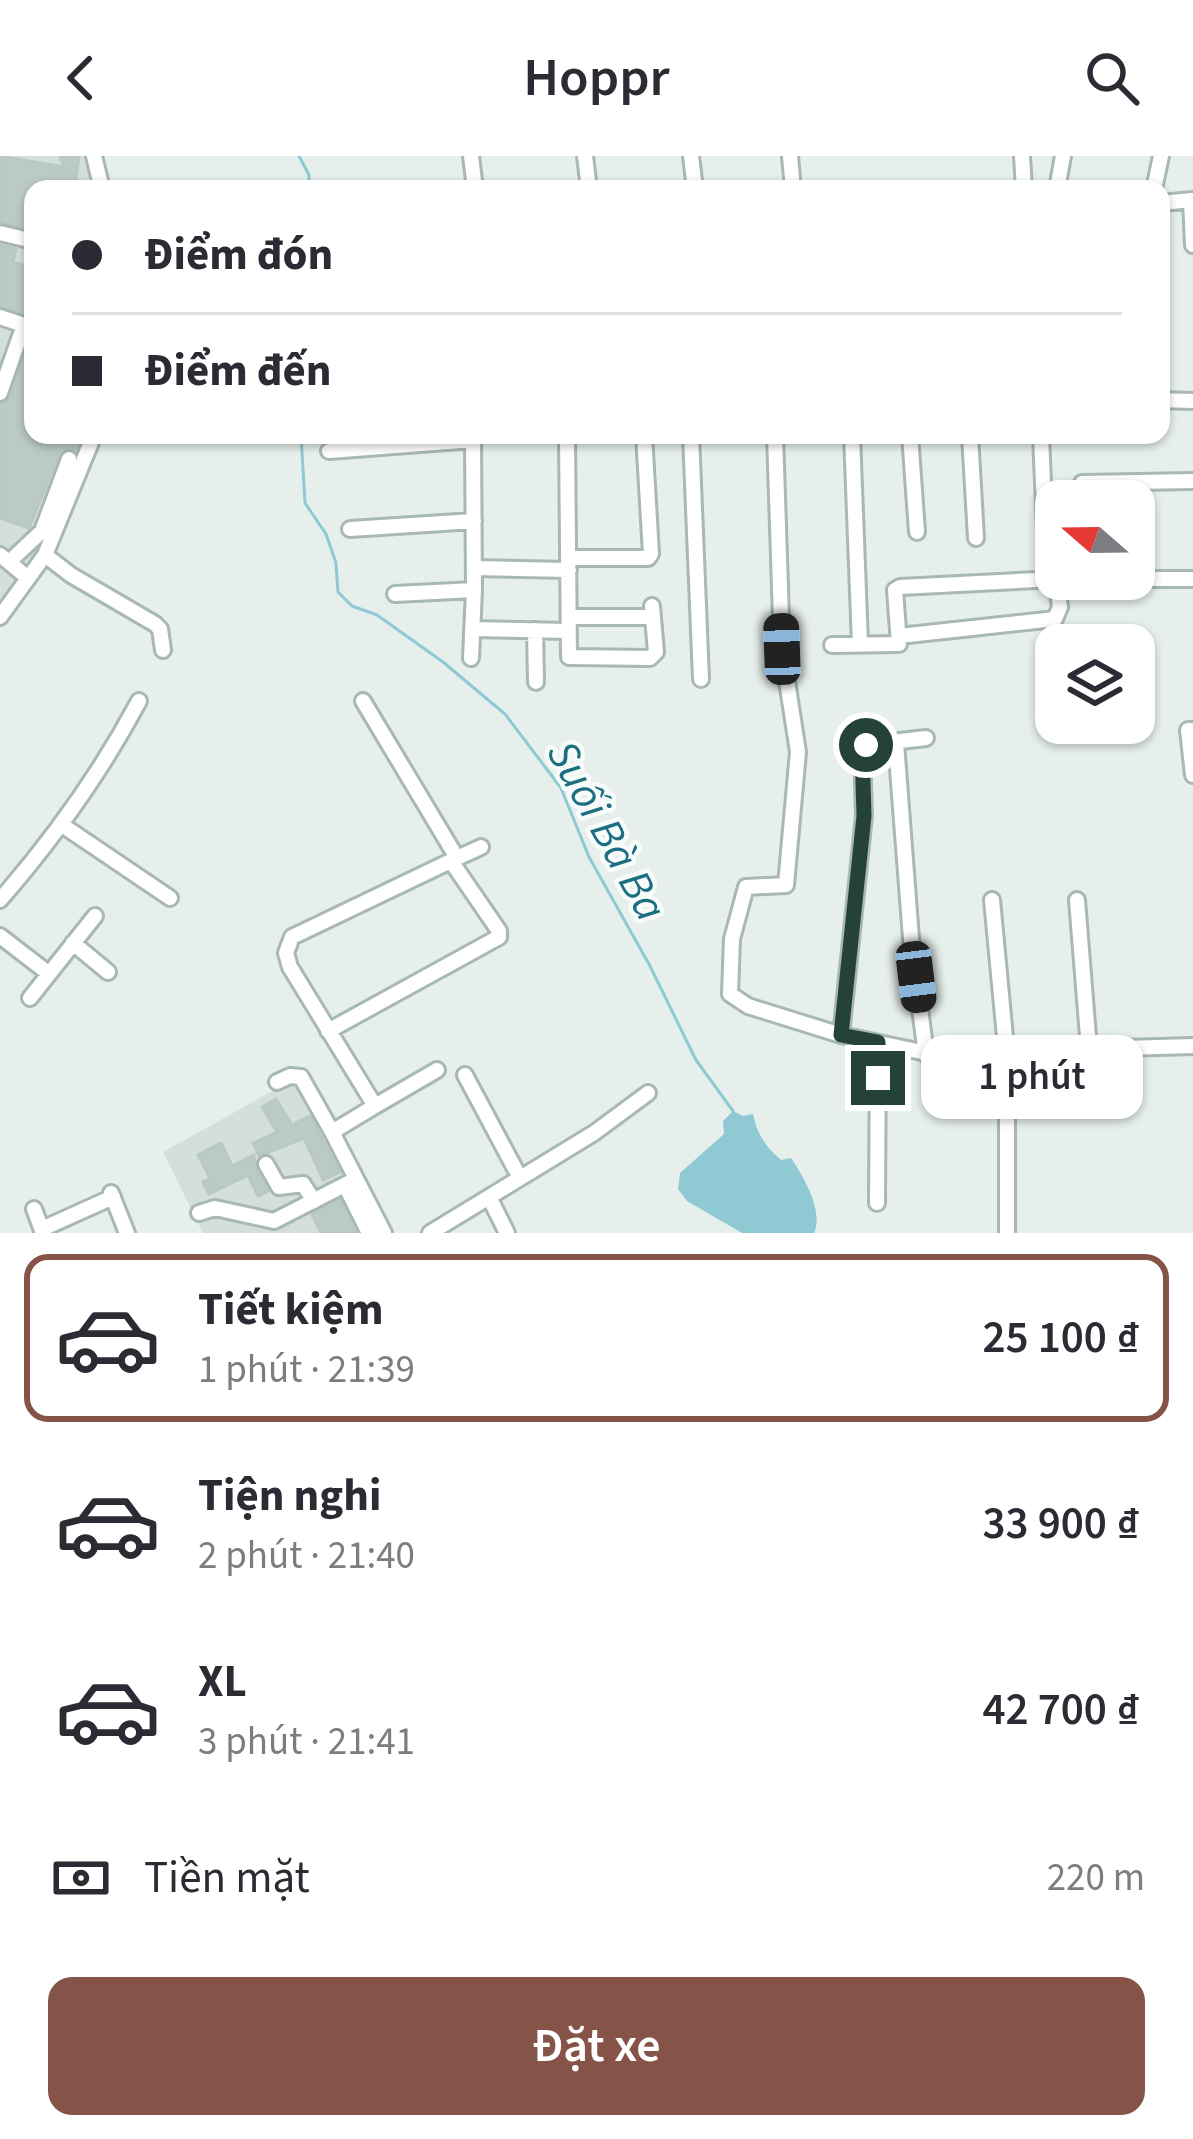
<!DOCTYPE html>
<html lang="vi">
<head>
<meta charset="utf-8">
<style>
	:root { --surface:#fff; --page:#f7f7f7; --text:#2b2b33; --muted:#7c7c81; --line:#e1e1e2; --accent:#855347 }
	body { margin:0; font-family:"Source Sans 3",sans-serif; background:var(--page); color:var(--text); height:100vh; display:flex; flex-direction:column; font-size:45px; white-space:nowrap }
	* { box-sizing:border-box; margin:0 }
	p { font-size:39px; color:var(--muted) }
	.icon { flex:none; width:66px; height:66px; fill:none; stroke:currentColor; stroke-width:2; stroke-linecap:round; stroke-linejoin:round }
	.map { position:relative; height:1077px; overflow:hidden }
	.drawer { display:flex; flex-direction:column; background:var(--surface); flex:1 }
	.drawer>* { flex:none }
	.banner { position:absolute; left:24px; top:24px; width:1146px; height:264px; border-radius:24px; box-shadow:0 3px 9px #0004; display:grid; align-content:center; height:264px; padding:0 48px; background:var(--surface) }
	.needle { width:78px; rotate:290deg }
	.buttons { position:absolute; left:1035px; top:324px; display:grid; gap:24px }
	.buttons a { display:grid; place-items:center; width:120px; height:120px; border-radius:24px; background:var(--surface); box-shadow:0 3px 9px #0004; font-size:60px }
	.end { position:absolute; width:54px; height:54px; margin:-27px; border:15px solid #24423a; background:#fff; box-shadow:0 0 0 6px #fff }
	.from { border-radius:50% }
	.bubble { position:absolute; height:84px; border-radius:24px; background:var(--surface); box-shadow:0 3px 9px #0004; font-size:39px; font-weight:600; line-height:84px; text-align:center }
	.car { position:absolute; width:36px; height:72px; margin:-36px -18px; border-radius:15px; box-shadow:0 0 9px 3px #0007; background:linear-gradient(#222 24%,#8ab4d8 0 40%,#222 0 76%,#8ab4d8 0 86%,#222 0) }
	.banner b { display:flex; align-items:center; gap:42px; height:114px; font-size:45px }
	.banner b+b { border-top:3px solid var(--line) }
	.banner i { width:30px; height:30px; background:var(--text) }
	ul { padding:21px 0 0; list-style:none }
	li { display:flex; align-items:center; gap:36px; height:168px; margin:0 24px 18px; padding:0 24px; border:6px solid transparent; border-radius:24px }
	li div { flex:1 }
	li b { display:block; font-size:45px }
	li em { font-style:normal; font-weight:600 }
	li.active { border-color:var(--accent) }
	li>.icon { width:108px; height:108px; stroke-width:1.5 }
	.pay { display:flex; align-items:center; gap:30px; height:132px; padding:0 48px; font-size:45px }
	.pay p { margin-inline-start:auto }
	.primary-button { display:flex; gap:24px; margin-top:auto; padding:24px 48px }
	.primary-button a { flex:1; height:138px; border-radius:24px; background:var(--accent); color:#fff; font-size:48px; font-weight:600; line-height:138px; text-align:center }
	header { display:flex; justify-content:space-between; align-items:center; height:156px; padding:0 48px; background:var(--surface); font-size:54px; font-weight:600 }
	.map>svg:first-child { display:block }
	.built { fill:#d4dfda }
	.water { fill:#8ec9d4 }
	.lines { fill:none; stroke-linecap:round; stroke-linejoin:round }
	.stream { stroke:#8ec9d4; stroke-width:3 }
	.building { fill:#bbcac4; stroke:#b8c9c2; stroke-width:3 }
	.minor-casing { stroke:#a8b8b2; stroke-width:20 }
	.minor { stroke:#fff; stroke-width:14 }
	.route { stroke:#24423a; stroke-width:15 }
	.labels { text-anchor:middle; stroke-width:9; stroke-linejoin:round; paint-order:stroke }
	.water-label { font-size:45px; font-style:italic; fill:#1c6f80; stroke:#f7fbf9 }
</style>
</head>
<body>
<header><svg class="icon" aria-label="back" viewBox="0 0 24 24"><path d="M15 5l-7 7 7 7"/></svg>Hoppr<svg class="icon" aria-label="search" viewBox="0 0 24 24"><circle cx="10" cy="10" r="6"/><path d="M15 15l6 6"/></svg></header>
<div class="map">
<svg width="1193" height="1077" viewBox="0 0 1193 1077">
	<rect width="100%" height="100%" fill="#e6efeb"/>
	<path class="built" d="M0,0H92L100,33H33V279H91L43,398L0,455Z
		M296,922L380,1077H203L163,996Z"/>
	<path class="water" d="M733,955L743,960L753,958C757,978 765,990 781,1004L791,1002C804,1021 824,1056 814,1077H742L687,1045L678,1033L680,1017L724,978L723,965Z"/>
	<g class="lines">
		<path class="stream" d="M299,0L309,19V33
			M301,279L305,347L326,378L336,407L338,436L352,450L377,459L443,506L505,558L561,632L589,701L650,810L696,904L733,955"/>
	</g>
	<path class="building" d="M0,0L64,11L60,0H79L75,33H33V73L0,66Z
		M0,89L16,93L13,106L33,112V160L1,150Z
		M31,183L33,279H82L76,294L66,292L59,298L29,372L0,362V248L11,241Z
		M276,943L292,969L310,960L340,1016L323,1024L304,982L259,1000L253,987L277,976L262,951Z
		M221,987L232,1010L254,999L256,1014L268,1035L258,1040L248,1019L209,1038L203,1026L210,1022L198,999Z
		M340,1044L356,1077H321L312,1058Z"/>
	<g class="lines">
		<g class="minor-casing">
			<path id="minor" d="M94,0L102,33
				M471,0L475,33
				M585,0L589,33
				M691,0L695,33
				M790,0L793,33
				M1022,0L1024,33
				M1057,33L1063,0
				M1154,33L1161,0
				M1191,44L1193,89
				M1161,47L1193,44
				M0,77L33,85
				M0,161L33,172
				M0,237L24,169
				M1161,244L1193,245
				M567,279L569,501L650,502L656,496L652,450
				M691,279L701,523
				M775,279L782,493L798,596L786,729L746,731L732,783L730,838L748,850L841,879
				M852,279L860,488
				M910,279L917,376
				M970,279L976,382
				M1041,279L1045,375
				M329,295L473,284
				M1082,327L1193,325
				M350,373L474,365
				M0,399L28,422
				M45,399L71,419L155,468L160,473L163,494
				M569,402H648L651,398L644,279
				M9,406L42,375L69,303
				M474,412L569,414
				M395,438L474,434L473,279
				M0,461L45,399L94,279
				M569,461H653
				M472,473L568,475
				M535,474L536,526
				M899,480L1055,463L1060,451L1056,423
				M832,489L899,488L895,434L900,431L1056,423H1193
				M471,502L474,434
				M363,545L457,702L292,781L286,797L290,811L375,950L332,976L384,1077
				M1193,574H1188L1193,619
				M926,582L866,589L862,593L864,660L841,879L960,904L1089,893L1193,890
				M896,587L911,782L926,899
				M62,669L170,742
				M457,702L481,691
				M0,744C54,682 100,618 139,545
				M992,744L1007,902V1077
				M1077,744L1089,893
				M0,780L48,817
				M73,787L108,816
				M30,842L95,760
				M328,875L499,781V775L451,705
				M465,919L520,1022
				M277,926L290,920L301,921L332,976
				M375,950L437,914
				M266,1008L279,1031L303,1028L314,1045
				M345,1029L369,1077
				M111,1037L127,1077
				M489,1041L507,1077
				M877,1047L878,887
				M34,1053L43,1077
				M199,1057L215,1052L274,1065L356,1023
				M42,1073L113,1041
				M430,1077L594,977L648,937"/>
		</g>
		<use href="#minor" class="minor"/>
	</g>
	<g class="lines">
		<path class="route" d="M866,589L862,593L864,660L841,879L878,886V922"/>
	</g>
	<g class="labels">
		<g class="water-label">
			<text transform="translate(608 674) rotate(61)" y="16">Suối Bà Ba</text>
		</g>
	</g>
</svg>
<div class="buttons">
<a><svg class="needle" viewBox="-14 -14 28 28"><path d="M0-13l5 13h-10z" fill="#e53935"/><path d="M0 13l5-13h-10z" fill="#7c7c81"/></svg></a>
<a><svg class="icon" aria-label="layers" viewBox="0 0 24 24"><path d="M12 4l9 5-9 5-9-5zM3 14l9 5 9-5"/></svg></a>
</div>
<i class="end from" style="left:866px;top:589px"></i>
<i class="end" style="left:878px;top:922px"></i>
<div class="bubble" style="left:921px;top:879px;width:222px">1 phút</div>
<i class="car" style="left:782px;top:493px;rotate:358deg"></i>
<i class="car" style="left:916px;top:821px;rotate:173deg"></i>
<div class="banner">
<b><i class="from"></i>Điểm đón</b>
<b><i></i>Điểm đến</b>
</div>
</div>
<section class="drawer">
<ul>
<li class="active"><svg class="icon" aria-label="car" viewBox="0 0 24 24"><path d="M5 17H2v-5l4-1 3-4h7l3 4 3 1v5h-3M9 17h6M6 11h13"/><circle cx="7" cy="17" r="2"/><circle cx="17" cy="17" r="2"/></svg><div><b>Tiết kiệm</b><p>1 phút · 21:39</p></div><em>25 100 ₫</em></li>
<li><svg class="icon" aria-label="car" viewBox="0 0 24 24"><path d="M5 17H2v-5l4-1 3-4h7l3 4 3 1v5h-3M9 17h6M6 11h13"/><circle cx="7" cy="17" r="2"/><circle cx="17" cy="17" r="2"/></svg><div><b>Tiện nghi</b><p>2 phút · 21:40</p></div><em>33 900 ₫</em></li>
<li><svg class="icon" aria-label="car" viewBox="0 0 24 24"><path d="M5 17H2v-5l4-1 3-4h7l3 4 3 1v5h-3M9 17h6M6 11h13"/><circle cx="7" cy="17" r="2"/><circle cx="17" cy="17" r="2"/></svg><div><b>XL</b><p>3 phút · 21:41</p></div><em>42 700 ₫</em></li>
</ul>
<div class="pay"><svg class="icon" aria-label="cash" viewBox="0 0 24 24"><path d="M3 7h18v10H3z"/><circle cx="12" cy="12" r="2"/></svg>Tiền mặt<p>220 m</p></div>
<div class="primary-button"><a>Đặt xe</a></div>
</section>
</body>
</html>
